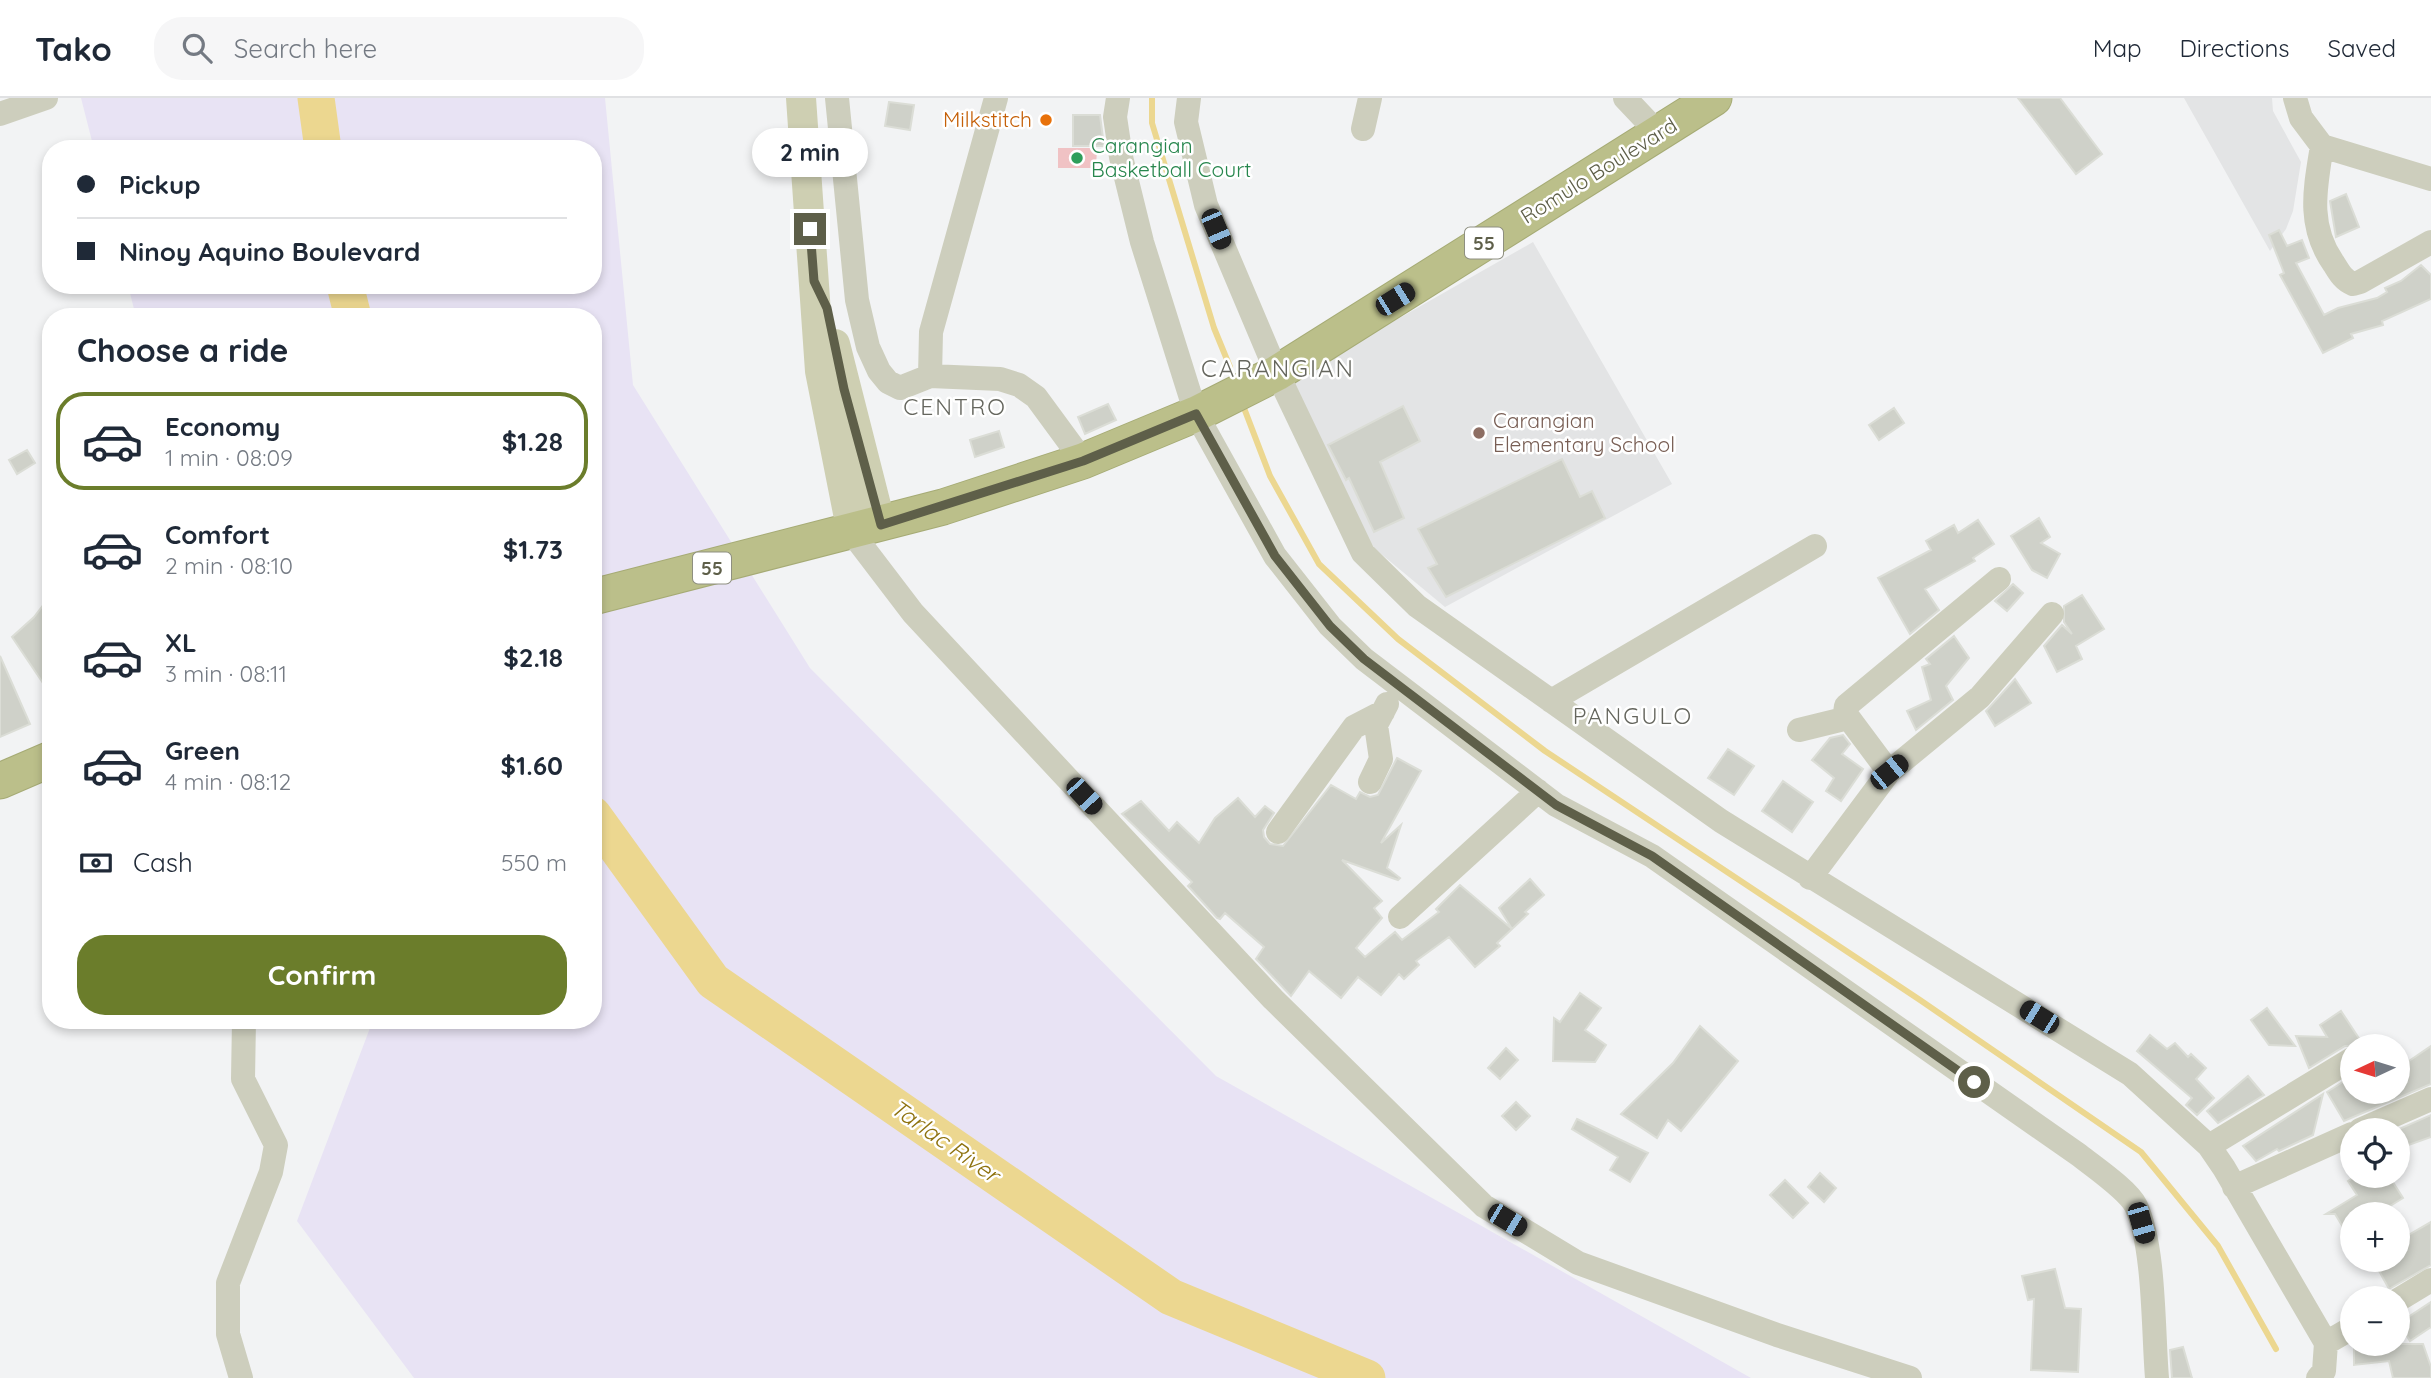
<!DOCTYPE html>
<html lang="en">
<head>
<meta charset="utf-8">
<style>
	:root { --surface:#fff; --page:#f6f6f7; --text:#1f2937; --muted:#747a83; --line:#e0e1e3; --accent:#6b7d2b }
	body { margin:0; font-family:Quicksand,sans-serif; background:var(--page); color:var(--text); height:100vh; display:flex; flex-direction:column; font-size:26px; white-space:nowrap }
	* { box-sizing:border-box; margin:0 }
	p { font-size:23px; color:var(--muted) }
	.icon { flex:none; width:38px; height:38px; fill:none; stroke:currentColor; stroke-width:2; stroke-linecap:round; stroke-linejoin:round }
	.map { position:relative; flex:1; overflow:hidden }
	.side { position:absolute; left:42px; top:210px; width:560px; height:721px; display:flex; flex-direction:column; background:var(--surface); border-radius:28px; box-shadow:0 4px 10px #0003 }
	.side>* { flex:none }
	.banner { position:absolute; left:42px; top:42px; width:560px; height:154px; border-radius:28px; box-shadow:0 4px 10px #0003; display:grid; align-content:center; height:154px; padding:0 35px; background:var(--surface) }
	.needle { width:46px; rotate:266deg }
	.buttons { position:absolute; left:2340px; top:936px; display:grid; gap:14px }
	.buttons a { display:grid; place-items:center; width:70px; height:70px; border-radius:50%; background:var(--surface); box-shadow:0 4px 10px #0003; font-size:35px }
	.end { position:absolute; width:32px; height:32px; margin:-16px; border:9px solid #5e5f49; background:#fff; box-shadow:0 0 0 4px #fff }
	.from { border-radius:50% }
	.bubble { position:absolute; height:49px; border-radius:24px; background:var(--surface); box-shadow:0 4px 10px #0003; font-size:23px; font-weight:800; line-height:49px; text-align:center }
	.car { position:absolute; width:21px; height:42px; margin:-21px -10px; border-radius:9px; box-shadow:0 0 5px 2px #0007; background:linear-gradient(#222 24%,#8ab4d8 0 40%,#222 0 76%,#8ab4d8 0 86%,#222 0) }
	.banner b { display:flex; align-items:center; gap:24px; height:66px; font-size:26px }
	.banner b+b { border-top:2px solid var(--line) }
	.banner i { width:18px; height:18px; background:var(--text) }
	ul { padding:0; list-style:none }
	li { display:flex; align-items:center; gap:21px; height:98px; margin:0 14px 10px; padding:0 21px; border:4px solid transparent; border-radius:28px }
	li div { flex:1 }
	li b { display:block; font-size:26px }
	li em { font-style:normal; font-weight:800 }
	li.active { border-color:var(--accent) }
	li>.icon { width:63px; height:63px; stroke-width:1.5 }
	h2 { padding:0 35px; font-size:32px; line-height:84px }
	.pay { display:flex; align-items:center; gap:18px; height:77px; padding:0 35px; font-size:26px }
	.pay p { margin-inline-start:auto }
	.action { display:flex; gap:14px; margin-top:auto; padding:14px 35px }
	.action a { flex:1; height:80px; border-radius:28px; background:var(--accent); color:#fff; font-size:28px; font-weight:800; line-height:80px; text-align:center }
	header { display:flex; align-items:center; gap:42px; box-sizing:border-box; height:98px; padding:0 35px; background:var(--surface); border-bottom:2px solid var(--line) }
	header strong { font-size:33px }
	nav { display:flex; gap:38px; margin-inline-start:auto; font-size:24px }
	.search { width:490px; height:63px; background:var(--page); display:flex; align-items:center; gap:18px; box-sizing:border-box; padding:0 24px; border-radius:28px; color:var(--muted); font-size:26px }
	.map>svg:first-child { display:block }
	.education { fill:#e3e4e5 }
	.green { fill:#f0c2c4 }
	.sand { fill:#e8e3f4 }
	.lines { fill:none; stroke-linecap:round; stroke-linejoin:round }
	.stream { stroke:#ecd790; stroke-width:6 }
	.river { stroke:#ecd790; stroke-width:37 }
	.building { fill:#cfd1c9; stroke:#dbddd6; stroke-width:2 }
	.highway-casing { stroke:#a6ab75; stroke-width:37 }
	.minor { stroke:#cdcebd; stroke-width:24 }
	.major { stroke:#cecfb2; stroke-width:30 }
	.highway { stroke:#bbbf8a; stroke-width:35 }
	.route { stroke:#5e5f49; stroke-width:9 }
	.food-dot { fill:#e8710a; stroke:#fff; stroke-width:2.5 }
	.leisure-dot { fill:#2e9e5b; stroke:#fff; stroke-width:2.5 }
	.education-dot { fill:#8d6e63; stroke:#fff; stroke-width:2.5 }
	.labels { text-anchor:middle; stroke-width:5; stroke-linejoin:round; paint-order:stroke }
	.shield { fill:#fff; stroke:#8e8f80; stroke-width:2 }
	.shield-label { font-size:19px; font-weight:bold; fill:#5e5f49 }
	.food-label { font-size:21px; fill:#c56008; stroke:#fff; text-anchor:end }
	.leisure-label { font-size:21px; fill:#27864d; stroke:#fff; text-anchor:start }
	.street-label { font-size:21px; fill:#5e5f49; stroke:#fff }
	.education-label { font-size:21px; fill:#785e54; stroke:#fff; text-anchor:start }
	.neighbourhood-label { font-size:23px; letter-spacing:2px; fill:#65665e; stroke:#fff }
	.water-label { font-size:23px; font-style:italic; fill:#8e720f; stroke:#fff }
	.quarter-label { font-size:24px; letter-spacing:2px; fill:#65665e; stroke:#fff }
</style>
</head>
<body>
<header>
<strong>Tako</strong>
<div class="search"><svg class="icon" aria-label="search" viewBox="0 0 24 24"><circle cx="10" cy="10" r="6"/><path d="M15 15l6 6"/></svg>Search here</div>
<nav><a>Map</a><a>Directions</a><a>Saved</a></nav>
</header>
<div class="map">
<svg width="2431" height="1280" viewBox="0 0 2431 1280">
	<rect width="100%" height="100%" fill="#f2f3f4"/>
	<path class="education" d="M2184,0H2272L2273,13L2301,64L2293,113L2286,131L2270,153Z
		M1533,144L1672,386L1445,509L1374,450L1289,283Z"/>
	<path class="green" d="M1058,50H1097L1096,70H1058Z"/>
	<path class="sand" d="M81,0H605L633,287L810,570L1216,978L1751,1280H414L297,1123L373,922H593V219H136L128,187H593V51H94Z"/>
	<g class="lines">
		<path class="stream" d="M1152,0V25L1214,230L1230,269
			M1244,310L1270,378L1319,466L1398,541L1545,653L1920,902L2141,1054L2218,1148L2276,1251"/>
		<path class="river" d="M316,0L323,51
			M345,187L353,219
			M593,717L713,883L1171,1199L1367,1280"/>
	</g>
	<path class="building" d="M2018,0H2060L2102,56L2076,76Z
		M889,4L914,7L910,32L885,28Z
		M1073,17H1100L1104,48H1073Z
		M2346,96L2359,129L2336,139L2330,103Z
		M2279,132L2287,148L2302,142L2309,160L2296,165L2324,217L2338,210L2377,200L2387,194L2385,190L2401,183L2421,167L2431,177V201L2382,223L2383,227L2351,236L2353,240L2323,255L2280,177L2284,175L2269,137Z
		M1108,306L1116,322L1085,336L1078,319Z
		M1403,308L1420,343L1380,364L1404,420L1374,434L1349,380L1346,382L1328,347Z
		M1894,310L1904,325L1879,342L1869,327Z
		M999,333L1004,349L975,359L970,342Z
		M27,352L35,365L17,376L9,362Z
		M1562,361L1580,399L1592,393L1605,420L1446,499L1428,470L1437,466L1418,431Z
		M2039,420L2050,439L2041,445L2060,456L2047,480L2032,472L2011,438Z
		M1978,422L1994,446L1973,460L1975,463L1925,491L1939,512L1910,536L1878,480L1931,452L1926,443L1954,427L1958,435Z
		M2013,486L2023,495L2007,513L1995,503Z
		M51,497V597L12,539L34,519Z
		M2082,497L2104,531L2076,548L2082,561L2057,574L2044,548L2062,527L2072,536L2064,524V508Z
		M1954,538L1969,560L1946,588L1953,602L1916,632L1907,613L1931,602L1922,569L1930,566L1926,561Z
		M0,558L30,626L0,639Z
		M2015,581L2031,605L1995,628L1986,613Z
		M1843,637L1850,646L1842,656L1863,671L1841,703L1826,693L1834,680L1812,662L1830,640Z
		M1728,651L1754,668L1734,697L1708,680Z
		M1397,660L1421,673L1381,745L1401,727L1387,770L1400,780L1398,782L1342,762L1382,803L1374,810L1382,820L1356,850L1365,859L1395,834L1402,842L1439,814L1436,811L1460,787L1512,831L1499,810L1530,781L1544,797L1525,814L1528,816L1497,845L1500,848L1475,869L1449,839L1416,863L1419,867L1404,881L1399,876L1381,897L1358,879L1341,900L1309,873L1291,898L1256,861L1264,849L1225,815L1220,821L1217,820L1188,788L1192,784L1122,716L1141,703L1169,733L1177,724L1199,745L1215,720L1238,700L1255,719L1265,708L1274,715L1263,732L1264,739L1270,746L1283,748L1331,687L1356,701L1360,694L1370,699L1378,697Z
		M1783,683L1813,704L1792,734L1762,713Z
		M1580,895L1601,910L1585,932L1606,947L1595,964L1553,963L1554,920L1560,924Z
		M2267,910L2295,948L2269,947L2251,922Z
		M2341,913L2364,948H2345L2309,970L2296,938L2327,939L2320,927Z
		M1700,928L1738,963L1681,1033L1668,1022L1657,1040L1621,1016L1673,965Z
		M2150,937L2167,951L2175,945L2188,959L2191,956L2206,970L2196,981L2214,1000L2197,1017L2186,1007L2192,1000L2137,953Z
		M2431,948V986L2344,1023L2327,994L2352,978V994H2398V955L2406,965Z
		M1506,950L1518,962L1500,981L1488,970Z
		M2248,978L2264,997L2218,1025L2207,1013Z
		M2323,996L2313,1037L2279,1053L2277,1051L2256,1063L2243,1048Z
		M1516,1004L1530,1018L1516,1032L1502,1018Z
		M2431,1017V1039L2403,1049L2397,1032Z
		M1577,1021L1648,1055L1630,1084L1610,1072L1618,1059L1572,1031Z
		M1820,1075L1836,1090L1824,1104L1808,1089Z
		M2356,1078H2389L2403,1100L2377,1116H2352V1144L2335,1116H2326L2357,1097L2348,1083Z
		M1785,1082L1808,1105L1793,1120L1770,1097Z
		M2431,1124V1167L2389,1191L2373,1162H2398V1143Z
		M2055,1171L2065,1210L2081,1211L2078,1274L2031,1272L2034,1201L2028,1202L2022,1178Z
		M2431,1204V1229L2410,1243L2399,1225Z
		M2354,1246H2423L2431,1269V1280H2393L2389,1263L2354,1267Z
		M2183,1249L2192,1280H2172L2170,1252Z"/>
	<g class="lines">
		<g class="highway-casing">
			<path id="highway" d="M593,499L943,409L1083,363L1196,316L1277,275L1714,0
				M0,683L51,661"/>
		</g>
		<path class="minor" d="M837,0L857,202L868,249L879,273L888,284L900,290L930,278L1000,281L1019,287L1036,299L1083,363
			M1118,0L1115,19L1121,59L1142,144L1196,316L1275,458L1330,528L1364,561L1556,707L1652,758L2079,1057C2094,1069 2128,1092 2136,1108C2155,1149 2153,1233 2157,1280
			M1189,0L1186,24L1206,107L1277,275L1363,455L1417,508L1721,723L2130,976L2209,1048L2224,1070L2326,1245L2324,1273L2318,1280
			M1625,0L1659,36
			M2295,0L2301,20L2322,48L2431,81
			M0,16L46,0
			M1363,31L1370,0
			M2322,48C2315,91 2307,128 2334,166C2339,174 2343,182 2353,186L2360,184L2431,144
			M930,278L931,234L996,0
			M852,435L913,515L1273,901L1484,1108L1578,1165L1777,1237L1910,1280
			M1551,603L1815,448
			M1799,632L1848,620
			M1889,674L1845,615L1846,608L1999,481
			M1370,684L1381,661L1376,627L1387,606
			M1278,734L1354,629L1383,614
			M1810,780L1889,674L1980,599L2052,516
			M1400,819L1538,693
			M2360,1032L2431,1001
			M2209,1048L2352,961
			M2234,1089L2352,1036
			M2398,1202L2431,1182
			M2326,1245L2352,1230
			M241,1280L228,1236V1185L271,1074L276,1047L243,981L244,922"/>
		<path class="major" d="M801,0L820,273L852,435
			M835,246L881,427"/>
		<use href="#highway" class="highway"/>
	</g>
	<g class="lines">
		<path class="route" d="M810,131L814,183L827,210L844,291L881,427L1083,363L1196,316L1275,458L1330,528L1364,561L1556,707L1652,758L1974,984"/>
	</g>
	<circle class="food-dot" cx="1046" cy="22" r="7"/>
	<circle class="leisure-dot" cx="1077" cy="60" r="7"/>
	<circle class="education-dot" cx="1479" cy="335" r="7"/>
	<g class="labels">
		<g class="shield">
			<rect x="1465" y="129.5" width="38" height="31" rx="5"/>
			<rect x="693" y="454.5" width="38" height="31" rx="5"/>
		</g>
		<g class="shield-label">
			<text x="1484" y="152">55</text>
			<text x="712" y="477">55</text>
		</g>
		<g class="food-label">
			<text x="1032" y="29">Milkstitch</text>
		</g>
		<g class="leisure-label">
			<text x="1091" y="55">Carangian<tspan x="1091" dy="24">Basketball Court</tspan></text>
		</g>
		<g class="street-label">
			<text transform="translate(1599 73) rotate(-32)" y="7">Romulo Boulevard</text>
		</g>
		<g class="education-label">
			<text x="1493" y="330">Carangian<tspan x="1493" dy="24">Elementary School</tspan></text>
		</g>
		<g class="neighbourhood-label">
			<text x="955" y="317">CENTRO</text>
			<text x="1633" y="626">PANGULO</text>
		</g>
		<g class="water-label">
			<text transform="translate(945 1043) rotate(35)" y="8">Tarlac River</text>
		</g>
		<g class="quarter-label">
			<text x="1278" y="279">CARANGIAN</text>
		</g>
	</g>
</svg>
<div class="buttons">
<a><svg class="needle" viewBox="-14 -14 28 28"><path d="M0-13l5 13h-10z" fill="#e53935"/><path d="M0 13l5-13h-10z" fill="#747a83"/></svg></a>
<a><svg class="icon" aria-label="locate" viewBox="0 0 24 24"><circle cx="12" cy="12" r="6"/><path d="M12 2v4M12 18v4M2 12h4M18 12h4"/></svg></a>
<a>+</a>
<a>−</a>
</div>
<i class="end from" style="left:1974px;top:984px"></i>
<i class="end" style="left:810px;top:131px"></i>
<div class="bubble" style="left:752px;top:30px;width:116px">2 min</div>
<i class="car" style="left:1216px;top:131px;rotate:157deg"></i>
<i class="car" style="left:1395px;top:201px;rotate:58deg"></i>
<i class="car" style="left:1889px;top:674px;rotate:51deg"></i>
<i class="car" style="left:1084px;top:698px;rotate:137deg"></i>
<i class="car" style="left:2039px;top:919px;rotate:302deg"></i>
<i class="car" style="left:1507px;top:1122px;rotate:121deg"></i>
<i class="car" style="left:2141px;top:1125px;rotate:164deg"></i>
<div class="banner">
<b><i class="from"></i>Pickup</b>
<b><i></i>Ninoy Aquino Boulevard</b>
</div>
<section class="side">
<h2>Choose a ride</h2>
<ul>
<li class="active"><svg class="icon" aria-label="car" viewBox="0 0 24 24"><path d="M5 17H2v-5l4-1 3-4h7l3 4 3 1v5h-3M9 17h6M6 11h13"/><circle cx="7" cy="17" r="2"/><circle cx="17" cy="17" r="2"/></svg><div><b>Economy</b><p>1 min · 08:09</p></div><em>$1.28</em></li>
<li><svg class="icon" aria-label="car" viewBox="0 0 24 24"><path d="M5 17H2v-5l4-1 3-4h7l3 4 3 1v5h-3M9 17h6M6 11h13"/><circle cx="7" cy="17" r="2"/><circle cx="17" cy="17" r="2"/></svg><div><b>Comfort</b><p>2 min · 08:10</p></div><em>$1.73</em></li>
<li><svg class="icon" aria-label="car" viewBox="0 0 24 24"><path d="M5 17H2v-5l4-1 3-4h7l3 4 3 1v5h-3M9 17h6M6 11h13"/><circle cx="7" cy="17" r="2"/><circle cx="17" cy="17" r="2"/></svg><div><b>XL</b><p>3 min · 08:11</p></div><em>$2.18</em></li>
<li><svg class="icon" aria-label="car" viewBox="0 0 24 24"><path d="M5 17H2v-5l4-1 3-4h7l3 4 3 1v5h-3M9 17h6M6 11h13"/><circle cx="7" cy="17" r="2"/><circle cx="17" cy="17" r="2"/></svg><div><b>Green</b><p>4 min · 08:12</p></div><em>$1.60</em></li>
</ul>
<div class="pay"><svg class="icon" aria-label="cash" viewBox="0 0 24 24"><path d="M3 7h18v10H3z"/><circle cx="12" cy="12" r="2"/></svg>Cash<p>550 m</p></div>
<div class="action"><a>Confirm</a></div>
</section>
</div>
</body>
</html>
